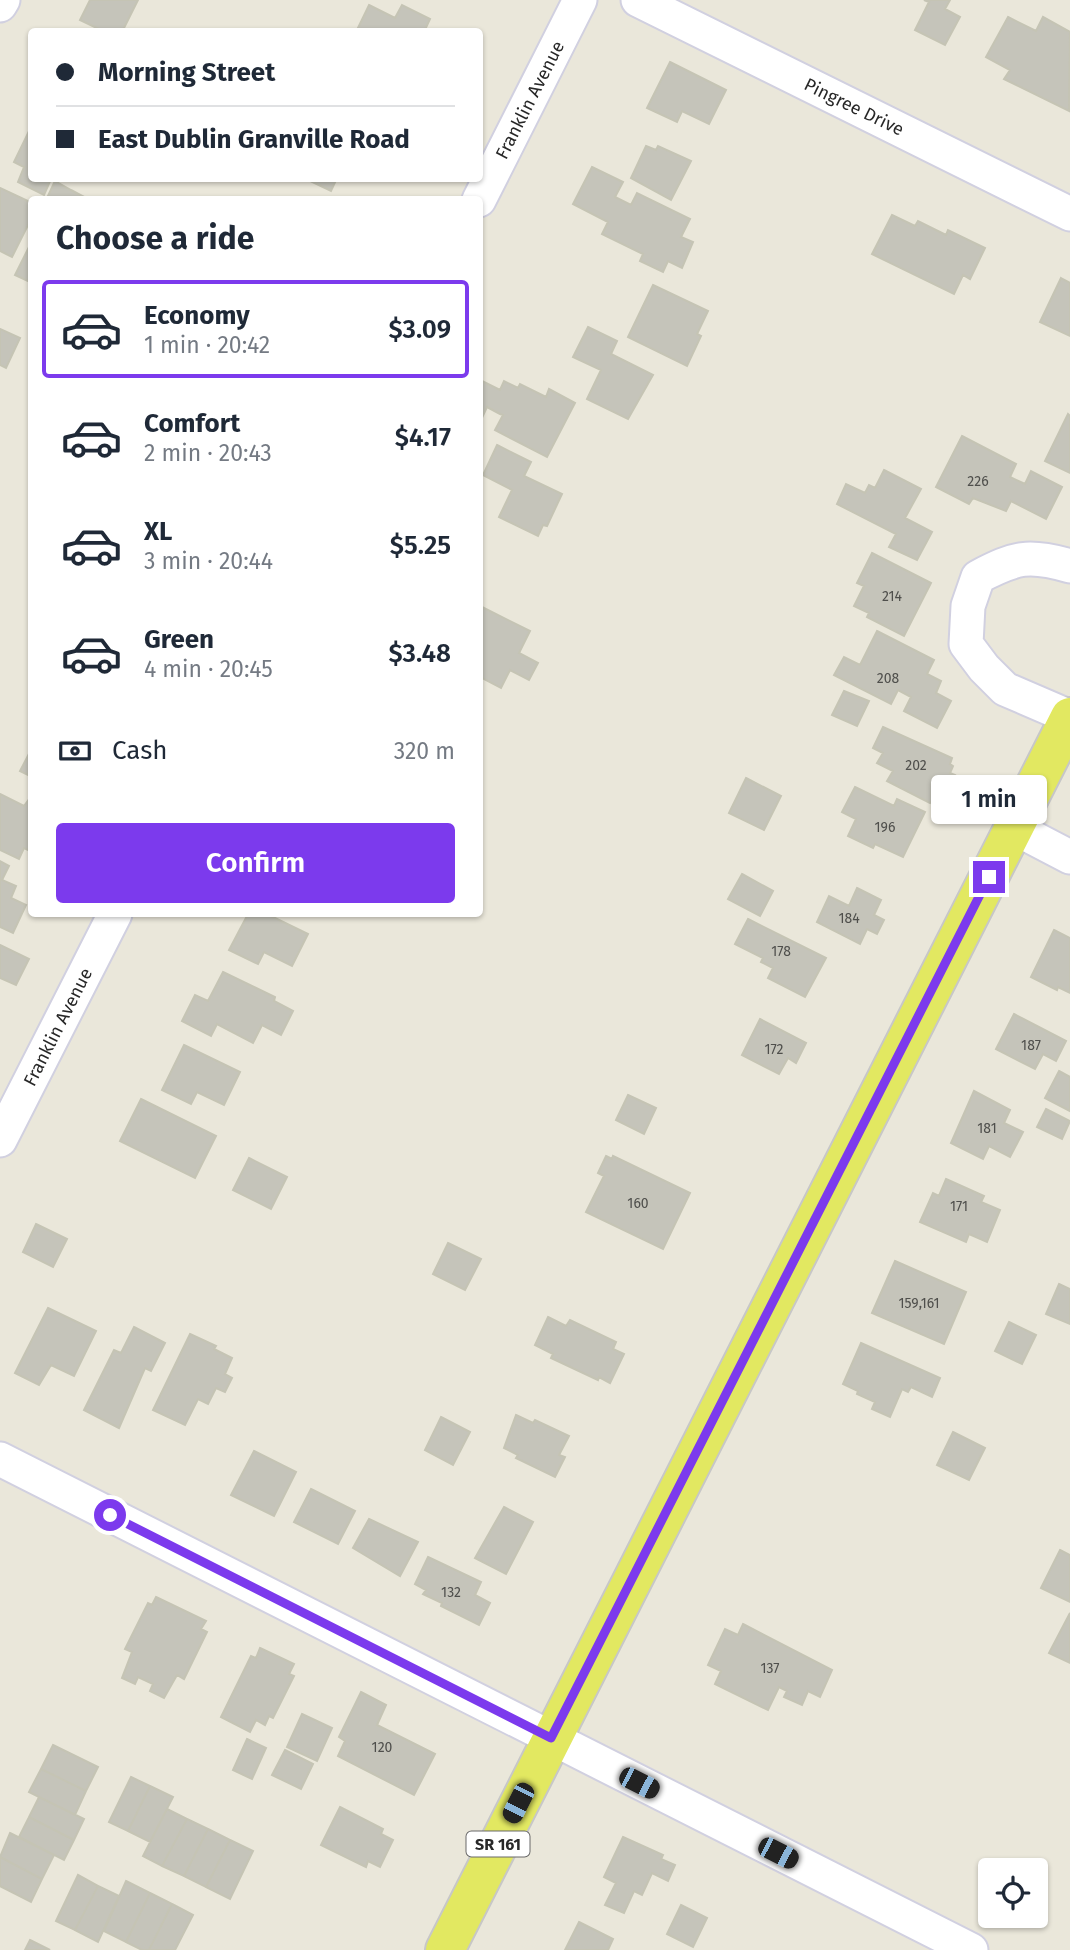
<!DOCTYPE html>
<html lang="en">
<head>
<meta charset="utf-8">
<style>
	:root { --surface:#fff; --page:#f6f6f7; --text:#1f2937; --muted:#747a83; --line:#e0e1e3; --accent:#7c3aed }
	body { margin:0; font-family:"Fira Sans",sans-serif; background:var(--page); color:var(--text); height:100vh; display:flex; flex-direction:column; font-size:26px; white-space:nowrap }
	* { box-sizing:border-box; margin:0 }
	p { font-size:23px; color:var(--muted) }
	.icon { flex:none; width:38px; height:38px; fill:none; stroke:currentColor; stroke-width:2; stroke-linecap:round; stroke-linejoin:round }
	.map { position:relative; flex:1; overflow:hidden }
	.drawer { position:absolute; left:28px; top:196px; width:455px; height:721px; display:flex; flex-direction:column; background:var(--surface); border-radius:7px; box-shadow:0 2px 5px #0004 }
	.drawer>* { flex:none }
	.hud { position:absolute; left:28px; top:28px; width:455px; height:154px; border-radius:7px; box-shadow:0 2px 5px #0004; display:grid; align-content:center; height:154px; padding:0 28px; background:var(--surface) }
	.fabs { position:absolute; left:978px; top:1858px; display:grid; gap:14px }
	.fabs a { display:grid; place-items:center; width:70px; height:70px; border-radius:7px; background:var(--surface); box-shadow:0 2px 5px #0004; font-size:35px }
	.end { position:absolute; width:32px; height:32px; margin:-16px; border:9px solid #7c3aed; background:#fff; box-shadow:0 0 0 4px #fff }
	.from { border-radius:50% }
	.bubble { position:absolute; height:49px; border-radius:7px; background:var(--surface); box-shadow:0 2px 5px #0004; font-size:23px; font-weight:600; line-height:49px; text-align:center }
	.car { position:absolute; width:21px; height:42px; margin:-21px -10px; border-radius:9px; box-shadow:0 0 5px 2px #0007; background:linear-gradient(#222 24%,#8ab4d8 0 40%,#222 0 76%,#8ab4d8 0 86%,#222 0) }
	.hud b { display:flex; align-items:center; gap:24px; height:66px; font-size:26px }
	.hud b+b { border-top:2px solid var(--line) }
	.hud i { width:18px; height:18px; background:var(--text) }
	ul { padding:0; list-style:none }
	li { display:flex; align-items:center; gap:21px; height:98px; margin:0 14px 10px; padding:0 14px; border:4px solid transparent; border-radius:7px }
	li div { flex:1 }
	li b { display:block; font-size:26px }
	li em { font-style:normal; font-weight:600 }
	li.selected { border-color:var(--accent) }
	li>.icon { width:63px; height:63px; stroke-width:1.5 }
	h2 { padding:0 28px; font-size:32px; line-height:84px }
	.pay { display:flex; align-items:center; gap:18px; height:77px; padding:0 28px; font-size:26px }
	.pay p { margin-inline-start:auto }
	.action { display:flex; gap:14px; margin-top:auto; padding:14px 28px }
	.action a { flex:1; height:80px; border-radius:7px; background:var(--accent); color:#fff; font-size:28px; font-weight:600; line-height:80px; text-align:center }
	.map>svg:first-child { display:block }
	.building { fill:#c5c4ba; stroke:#c5c4b4; stroke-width:2 }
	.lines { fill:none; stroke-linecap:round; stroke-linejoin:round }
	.minor-casing { stroke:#d1d0e0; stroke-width:37 }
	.major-casing { stroke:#c7c7c7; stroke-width:42 }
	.minor { stroke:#fff; stroke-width:33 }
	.major { stroke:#e2e861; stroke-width:38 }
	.route { stroke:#7c3aed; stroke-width:9 }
	.labels { text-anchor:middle; stroke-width:6; stroke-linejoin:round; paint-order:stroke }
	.number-label { font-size:14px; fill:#4f4f4c }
	.shield { fill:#fff; stroke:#686868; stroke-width:2 }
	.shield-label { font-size:16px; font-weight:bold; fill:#282828 }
	.street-label { font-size:18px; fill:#282828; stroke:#fff }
</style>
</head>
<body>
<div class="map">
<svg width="1070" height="1950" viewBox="0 0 1070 1950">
	<rect width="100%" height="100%" fill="#eae7da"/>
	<path class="building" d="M90,0H138L122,32H105L80,20Z
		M924,0H950L945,9L960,17L945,45L915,30L929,2Z
		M369,5L395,18L402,5L430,19L424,32H356Z
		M1008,17L1036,31L1043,17L1070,32L1069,111L1004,79L1010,70L986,57Z
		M670,62L726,90L709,124L682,111L677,122L647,108Z
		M32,125V178H56L55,181L51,179L44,195L18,182L24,167L14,162Z
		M646,146L656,150L658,146L691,161L671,200L631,178Z
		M592,167L623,182L615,197L631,205L637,193L690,219L681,237L693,242L682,268L668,261L663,272L640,261L643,254L602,234L608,222L573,204Z
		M304,178H337L331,191Z
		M55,181L71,190L86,198H47Z
		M0,188L32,203V217L12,257L0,251Z
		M892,215L915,226L918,221L946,235L948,230L985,248L970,279L963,275L954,294L872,254Z
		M29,247L32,248V283L15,275Z
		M1061,278L1070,283V336L1040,322Z
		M653,285L708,311L697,334L701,336L687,366L628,337Z
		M588,327L617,341L611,354L653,375L628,419L587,399L601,370L573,357Z
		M0,329L20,338L6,368L0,365Z
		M480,380L500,390L504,381L518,388L520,384L546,397L549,389L575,403L547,457L495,430L503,415L500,414L487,407L480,422Z
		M1068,414L1070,416V473L1045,461Z
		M962,436L1016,464L1010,477L1025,484L1031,471L1062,487L1046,519L1011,501L1006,511L973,498L969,504L936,487Z
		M497,445L531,462L524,476L562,494L547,526L543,525L538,536L499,517L512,490L483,475Z
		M884,470L921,489L905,518L932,532L917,560L889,547L896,534L837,504L846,484L865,493L869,485L875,488Z
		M872,553L931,583L904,636L867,617L869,613L854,606L864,586L857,583Z
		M480,606L530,631L519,653L538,663L529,680L510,670L501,688L480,677Z
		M877,631L934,660L927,674L941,681L936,693L951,701L937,728L904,711L911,697L898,690L891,704L834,675L844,657L860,665Z
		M844,691L869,701L857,726L832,715Z
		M883,727L952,758L950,764L953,766L950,773L955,775L944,797L939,794L930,803L887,781L893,771L877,763L883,753L873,748Z
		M32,748V777L20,771Z
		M746,778L781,796L764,830L729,813Z
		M855,787L894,806L897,799L925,812L903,857L875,844L873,848L848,836L856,819L842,812Z
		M0,794L24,806L32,795V852L24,848L19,859L0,850Z
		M0,861L9,866L2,880L16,886L11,898L26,905L13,933L0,927Z
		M742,874L773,891L760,916L728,899Z
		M857,888L881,900L874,915L884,920L877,934L867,929L860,944L817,922L829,896L849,906Z
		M248,914H267L308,934L292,966L264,952L258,964L229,950Z
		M748,919L826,958L805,997L768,978L773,968L761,962L763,958L735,944Z
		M1054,930L1070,938V993L1058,987L1057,990L1031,977Z
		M0,945L29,959L16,985L0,978Z
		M223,972L275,997L274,1001L293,1011L281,1035L262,1025L253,1043L217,1024L211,1036L182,1021L195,995L208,1001Z
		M1014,1014L1066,1041L1056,1061L1043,1054L1035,1069L996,1049Z
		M760,1019L806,1043L796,1063L788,1058L779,1074L742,1055Z
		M184,1045L240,1072L224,1105L197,1092L191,1104L162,1090Z
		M1059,1071L1070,1077V1111L1045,1098Z
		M974,1091L1010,1110L1004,1123L1023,1132L1010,1157L989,1146L983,1159L951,1143Z
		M628,1095L656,1108L644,1134L616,1120Z
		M141,1099L216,1136L195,1178L120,1141Z
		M1046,1109L1070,1121L1062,1139L1037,1127Z
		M606,1156L612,1159L613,1156L690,1193L663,1249L586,1212L604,1176L598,1173Z
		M249,1158L287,1177L271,1209L233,1190Z
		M946,1179L984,1196L981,1202L1000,1210L987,1242L969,1234L966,1242L920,1222L933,1193L939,1196Z
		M36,1224L67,1239L53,1267L23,1252Z
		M448,1243L481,1259L465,1290L433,1274Z
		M895,1261L966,1292L944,1344L872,1313Z
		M1059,1284L1070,1289V1324L1046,1314Z
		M48,1308L96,1331L74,1376L51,1365L39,1385L15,1373Z
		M548,1317L566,1326L570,1320L616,1342L613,1349L624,1354L610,1383L599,1377L598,1380L551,1358L553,1354L535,1345Z
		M1009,1322L1036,1335L1022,1364L995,1351Z
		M134,1327L165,1343L151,1371L145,1368L119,1428L84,1410L114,1350L121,1353Z
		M190,1334L216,1346L214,1349L232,1358L225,1374L232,1378L225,1392L216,1388L208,1404L198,1399L185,1425L153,1410Z
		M861,1343L940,1378L932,1397L911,1387L908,1392L902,1389L890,1417L872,1409L875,1402L857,1394L858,1391L843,1384Z
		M516,1415L533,1423L535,1420L569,1436L559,1455L565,1457L555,1477L516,1458L518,1455L504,1448Z
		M441,1417L470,1432L453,1465L425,1450Z
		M953,1432L985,1448L969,1480L937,1465Z
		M254,1451L296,1472L274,1516L231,1495Z
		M311,1489L355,1511L338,1544L294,1522Z
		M504,1507L533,1522L506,1574L475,1558Z
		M369,1519L418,1542L400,1576L353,1548Z
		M1060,1550L1070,1555V1602L1041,1588Z
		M428,1557L481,1582L475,1595L490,1603L479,1625L441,1606L442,1603L423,1594L426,1590L415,1584Z
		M156,1597L206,1621L201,1629L207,1632L184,1679L177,1675L164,1698L150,1691L153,1684L138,1677L135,1684L122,1678L132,1652L125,1649L148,1603L152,1605Z
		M1070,1613V1663L1049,1653Z
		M743,1624L832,1670L820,1697L808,1691L802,1705L784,1697L787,1691L779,1687L768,1710L715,1684L721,1671L708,1665L725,1629L738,1635Z
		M260,1648L294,1664L289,1674L294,1676L273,1718L269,1716L265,1725L256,1720L250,1732L221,1717L251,1656L256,1658Z
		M361,1692L386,1705L377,1725L435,1754L414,1795L338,1756L345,1741L339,1737Z
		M302,1714L332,1728L317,1761L287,1747Z
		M247,1739L266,1748L252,1779L233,1770Z
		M53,1745L98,1767L86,1791L41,1769Z
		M285,1750L313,1764L301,1789L272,1775Z
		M41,1769L86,1791L75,1815L29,1792Z
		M131,1777L150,1786L128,1831L109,1822Z
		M150,1786L173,1797L150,1842L128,1831Z
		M39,1797L84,1819L74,1840L29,1817Z
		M340,1807L383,1829L381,1834L393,1840L380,1867L368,1861L366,1867L321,1845Z
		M167,1809L187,1819L162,1866L143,1856Z
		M29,1817L74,1840L64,1860L19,1837Z
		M187,1819L208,1829L184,1876L162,1866Z
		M208,1829L230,1840L206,1887L184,1876Z
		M10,1833L54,1855L42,1879L0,1857Z
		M623,1837L663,1855L661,1859L675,1865L668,1881L652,1873L642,1895L634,1891L624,1913L605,1905L616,1883L604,1877Z
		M230,1840L253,1851L230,1899L206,1887Z
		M0,1857L42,1879L31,1902L0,1886Z
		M78,1875L98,1886L75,1930L56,1921Z
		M126,1881L150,1893L126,1942L104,1931Z
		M98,1886L119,1896L98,1942L75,1930Z
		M150,1893L172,1904L149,1950H142L126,1942Z
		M172,1904L193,1915L175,1950H149Z
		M681,1905L707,1918L693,1947L667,1934Z
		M579,1922L613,1939L608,1950H565Z
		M30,1940L50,1950H25Z"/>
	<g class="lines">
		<g class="minor-casing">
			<path id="minor" d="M638,0L1070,214
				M0,5L3,0
				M479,200L580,0
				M1070,566C1029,554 1016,557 978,577L968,606L966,644L984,668L1005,689L1070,717
				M1014,828L1070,857
				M0,1140L115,914
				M0,1459L971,1950"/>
		</g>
		<g class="major-casing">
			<path id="major" d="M445,1950L1070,717"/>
		</g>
		<use href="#minor" class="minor"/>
		<use href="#major" class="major"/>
	</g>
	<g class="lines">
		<path class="route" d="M110,1515L551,1738L989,877"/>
	</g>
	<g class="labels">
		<g class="number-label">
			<text x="978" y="486">226</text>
			<text x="892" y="601">214</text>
			<text x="888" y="683">208</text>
			<text x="916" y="770">202</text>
			<text x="885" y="832">196</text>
			<text x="849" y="923">184</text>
			<text x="781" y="956">178</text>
			<text x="1031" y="1050">187</text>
			<text x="774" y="1054">172</text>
			<text x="987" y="1133">181</text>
			<text x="638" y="1208">160</text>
			<text x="959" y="1211">171</text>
			<text x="919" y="1308">159,161</text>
			<text x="451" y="1597">132</text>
			<text x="770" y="1673">137</text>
			<text x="382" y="1752">120</text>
		</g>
		<rect class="shield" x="466.5" y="1831.5" width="63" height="25" rx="5"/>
		<g class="shield-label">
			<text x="498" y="1850">SR 161</text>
		</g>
		<g class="street-label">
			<text transform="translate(530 100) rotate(-63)" y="6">Franklin Avenue</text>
			<text transform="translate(854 107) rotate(26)" y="6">Pingree Drive</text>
			<text transform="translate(58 1027) rotate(-63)" y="6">Franklin Avenue</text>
		</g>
	</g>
</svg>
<div class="fabs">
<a><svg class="icon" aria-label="locate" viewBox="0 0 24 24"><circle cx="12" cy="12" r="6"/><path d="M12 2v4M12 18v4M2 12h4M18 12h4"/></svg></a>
</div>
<i class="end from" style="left:110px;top:1515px"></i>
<i class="end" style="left:989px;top:877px"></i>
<div class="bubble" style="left:931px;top:775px;width:116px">1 min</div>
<i class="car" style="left:639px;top:1783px;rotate:117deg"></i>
<i class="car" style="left:518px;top:1803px;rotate:207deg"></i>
<i class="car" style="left:778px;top:1853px;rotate:117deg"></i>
<div class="hud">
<b><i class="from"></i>Morning Street</b>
<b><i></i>East Dublin Granville Road</b>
</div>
<section class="drawer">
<h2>Choose a ride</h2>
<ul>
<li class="selected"><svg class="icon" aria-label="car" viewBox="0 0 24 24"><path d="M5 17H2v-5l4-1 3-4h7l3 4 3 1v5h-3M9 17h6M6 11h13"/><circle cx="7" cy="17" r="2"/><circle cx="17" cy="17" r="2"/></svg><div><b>Economy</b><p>1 min · 20:42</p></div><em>$3.09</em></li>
<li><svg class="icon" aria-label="car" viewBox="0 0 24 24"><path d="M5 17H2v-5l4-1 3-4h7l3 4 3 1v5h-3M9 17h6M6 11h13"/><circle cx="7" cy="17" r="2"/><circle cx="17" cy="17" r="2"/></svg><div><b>Comfort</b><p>2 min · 20:43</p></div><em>$4.17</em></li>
<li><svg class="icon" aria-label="car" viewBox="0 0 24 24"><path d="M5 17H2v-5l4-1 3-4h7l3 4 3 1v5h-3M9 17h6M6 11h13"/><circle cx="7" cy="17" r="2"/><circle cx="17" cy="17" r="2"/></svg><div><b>XL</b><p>3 min · 20:44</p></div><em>$5.25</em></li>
<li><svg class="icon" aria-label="car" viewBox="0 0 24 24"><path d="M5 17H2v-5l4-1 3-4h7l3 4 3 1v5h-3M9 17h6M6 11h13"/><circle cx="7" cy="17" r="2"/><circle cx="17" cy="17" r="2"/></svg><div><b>Green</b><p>4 min · 20:45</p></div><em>$3.48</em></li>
</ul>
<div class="pay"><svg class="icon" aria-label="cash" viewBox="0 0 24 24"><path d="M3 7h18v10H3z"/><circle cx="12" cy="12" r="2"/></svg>Cash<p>320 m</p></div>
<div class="action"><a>Confirm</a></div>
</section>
</div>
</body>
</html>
